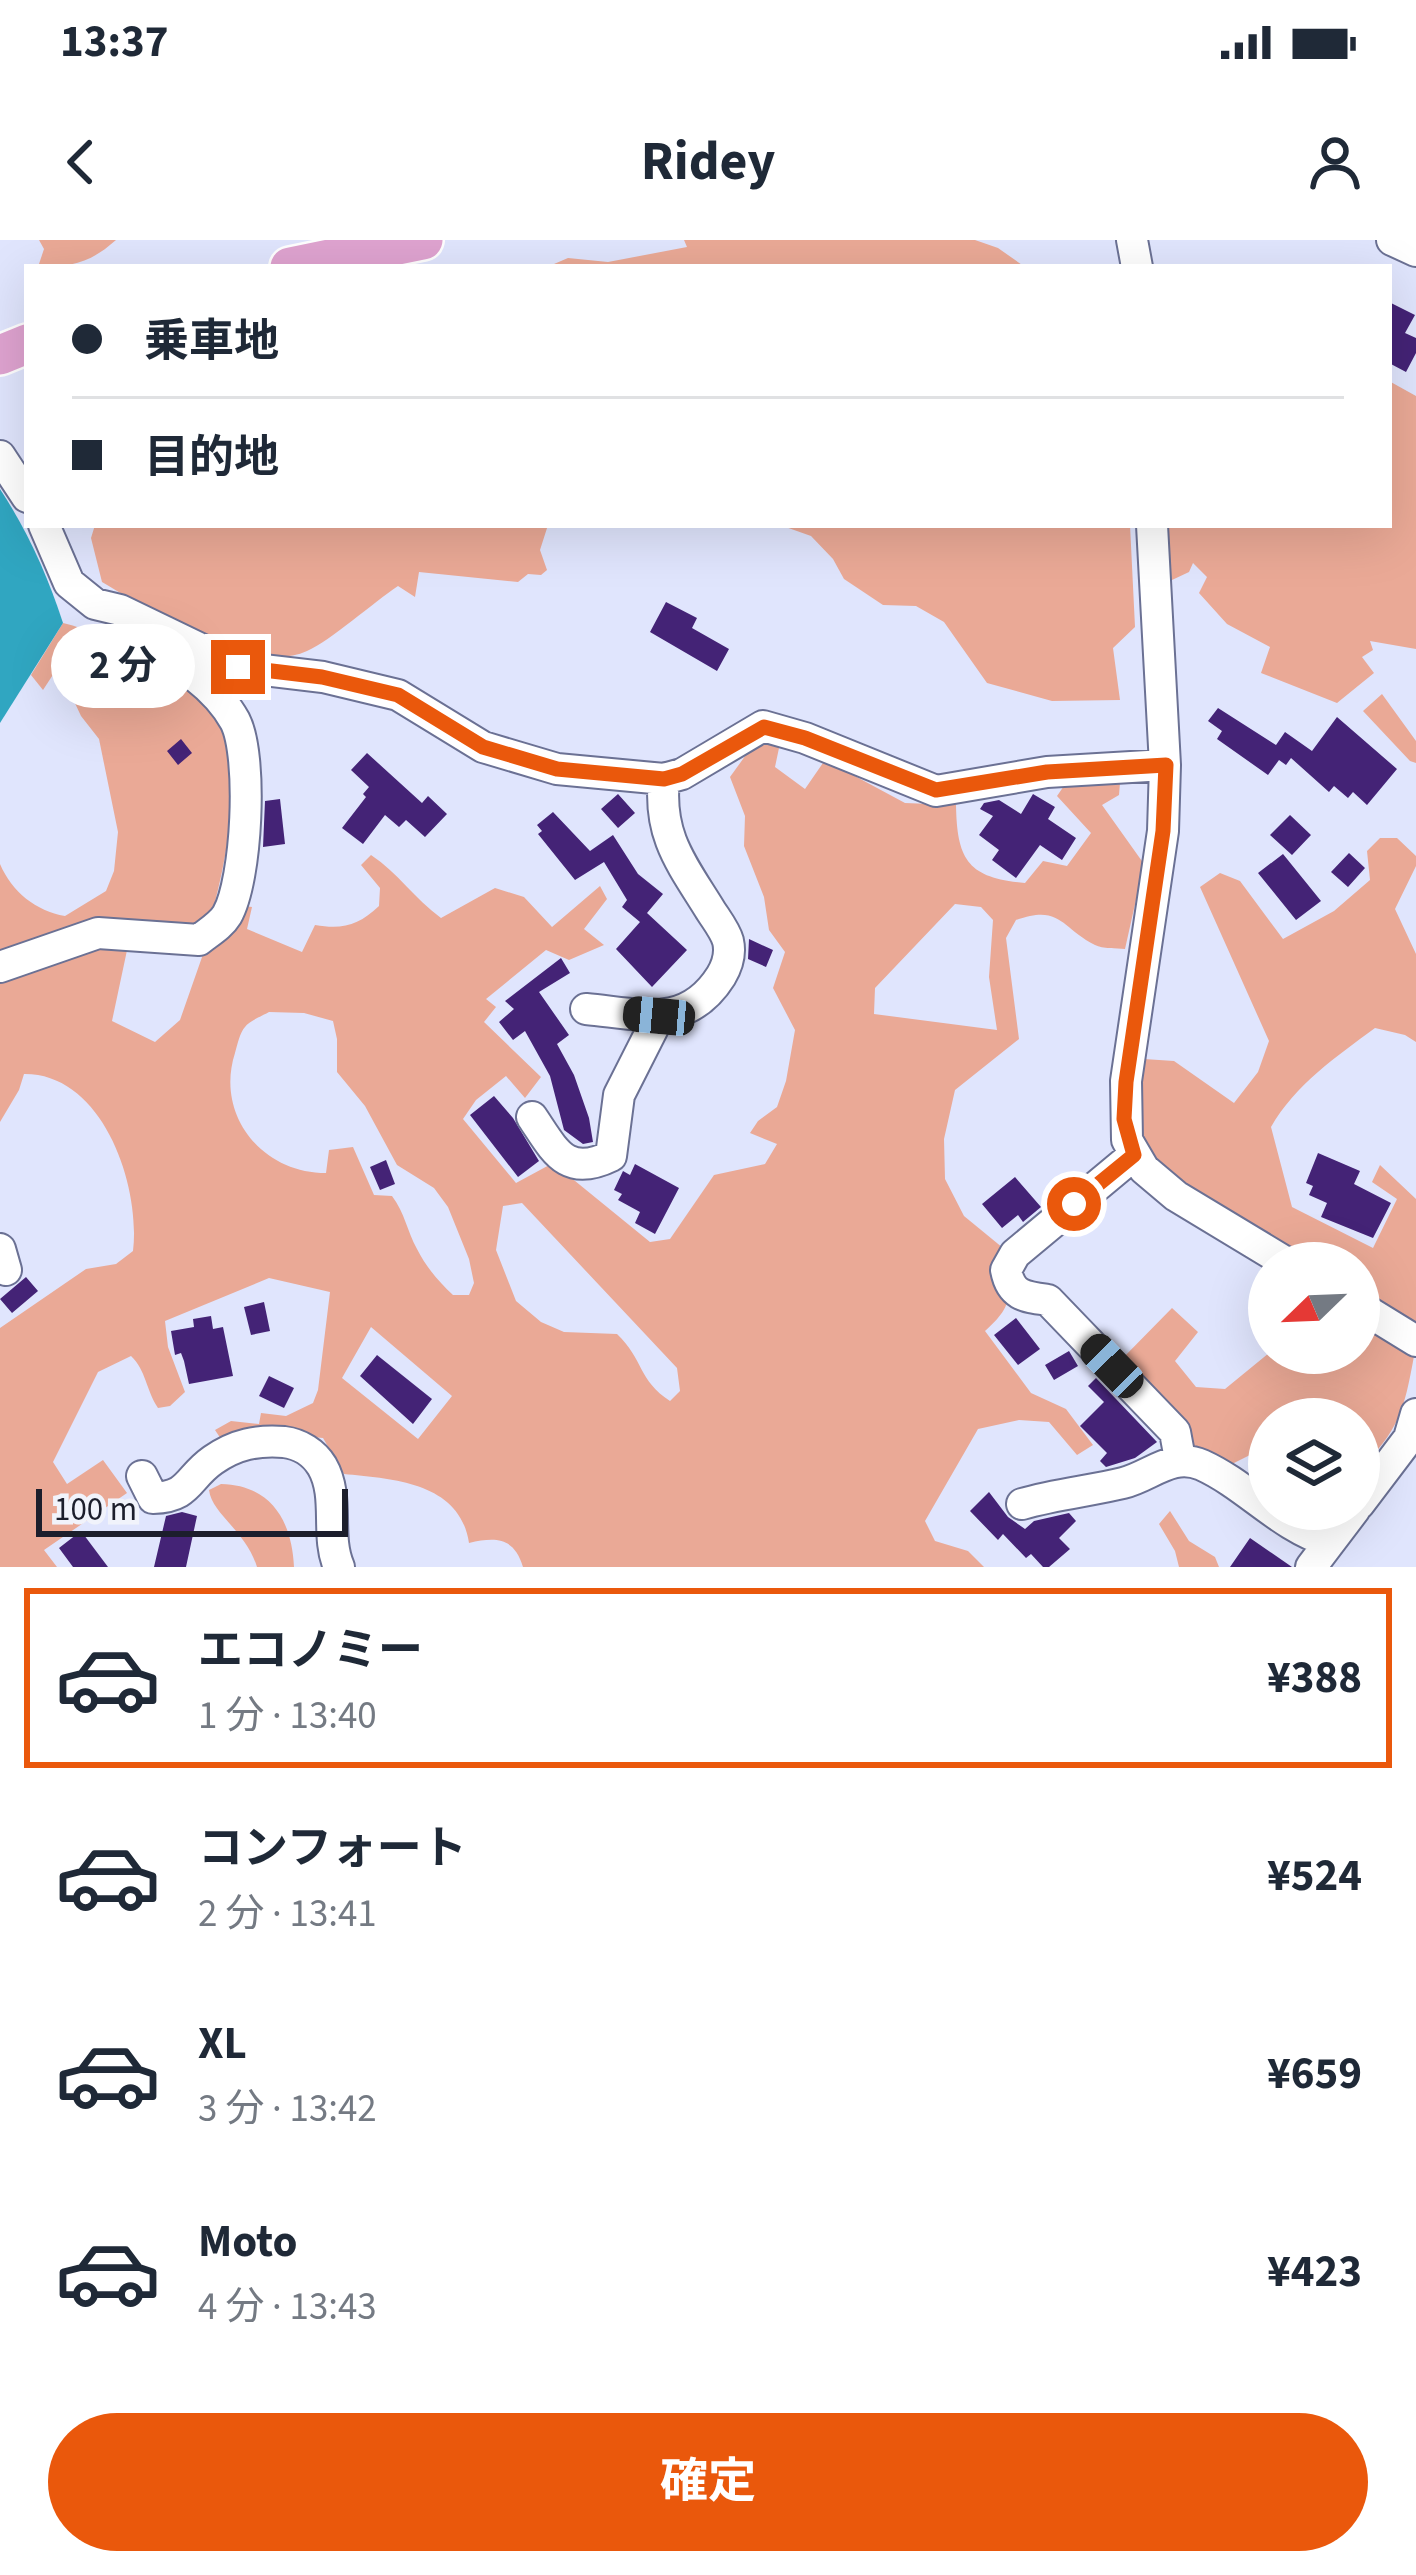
<!DOCTYPE html>
<html lang="ja">
<head>
<meta charset="utf-8">
<style>
	:root { --surface:#fff; --page:#f2f2f3; --text:#1f2937; --muted:#747a83; --line:#e0e1e3; --accent:#ea580c }
	body { margin:0; font-family:"Source Sans 3","Noto Sans JP",sans-serif; background:var(--page); color:var(--text); height:100vh; display:flex; flex-direction:column; font-size:45px; white-space:nowrap }
	* { box-sizing:border-box; margin:0 }
	p { font-size:39px; color:var(--muted) }
	.icon { flex:none; width:66px; height:66px; fill:none; stroke:currentColor; stroke-width:2; stroke-linecap:round; stroke-linejoin:round }
	.map { position:relative; height:1327px; overflow:hidden }
	.details { display:flex; flex-direction:column; background:var(--surface); flex:1 }
	.details>* { flex:none }
	.guide { position:absolute; left:24px; top:24px; width:1368px; height:264px; border-radius:0px; box-shadow:0 12px 48px #0002; display:grid; align-content:center; height:264px; padding:0 48px; background:var(--surface) }
	.needle { width:78px; rotate:247deg }
	.buttons { position:absolute; left:1248px; top:1002px; display:grid; gap:24px }
	.buttons a { display:grid; place-items:center; width:132px; height:132px; border-radius:50%; background:var(--surface); box-shadow:0 12px 48px #0002; font-size:60px }
	.scale { position:absolute; left:36px; bottom:30px; width:312px; box-sizing:border-box; padding-left:12px; border:6px solid #1c1e2c; border-top:0; font-size:33px; line-height:42px; white-space:nowrap; color:#1c1e2c; -webkit-text-stroke:9px #f1f3fb; paint-order:stroke }
	.end { position:absolute; width:54px; height:54px; margin:-27px; border:15px solid #ea580c; background:#fff; box-shadow:0 0 0 6px #fff }
	.from { border-radius:50% }
	.bubble { position:absolute; height:84px; border-radius:42px; background:var(--surface); box-shadow:0 12px 48px #0002; font-size:39px; font-weight:700; line-height:84px; text-align:center }
	.car { position:absolute; width:36px; height:72px; margin:-36px -18px; border-radius:15px; box-shadow:0 0 9px 3px #0007; background:linear-gradient(#222 24%,#8ab4d8 0 40%,#222 0 76%,#8ab4d8 0 86%,#222 0) }
	.guide b { display:flex; align-items:center; gap:42px; height:114px; font-size:45px }
	.guide b+b { border-top:3px solid var(--line) }
	.guide i { width:30px; height:30px; background:var(--text) }
	ul { padding:21px 0 0; list-style:none }
	li { display:flex; align-items:center; gap:36px; height:180px; margin:0 24px 18px; padding:0 24px; border:6px solid transparent; border-radius:0px }
	li div { flex:1 }
	li b { display:block; font-size:45px }
	li em { font-style:normal; font-weight:700 }
	li.selected { border-color:var(--accent) }
	li>.icon { width:108px; height:108px; stroke-width:1.5 }
	.cta { display:flex; gap:24px; margin-top:auto; padding:24px 48px }
	.cta a { flex:1; height:138px; border-radius:72px; background:var(--accent); color:#fff; font-size:48px; font-weight:700; line-height:138px; text-align:center }
	.status { display:flex; justify-content:space-between; align-items:center; height:84px; padding:0 60px; background:var(--surface); direction:ltr }
	.status svg { height:33px; fill:currentColor }
	header { display:flex; justify-content:space-between; align-items:center; height:156px; padding:0 48px; background:var(--surface); font-size:54px; font-weight:700 }
	.map>svg:first-child { display:block }
	.green { fill:#eaa996; fill-rule:evenodd }
	.water { fill:#30a6c1 }
	.building { fill:#442376 }
	.lines { fill:none; stroke-linecap:round; stroke-linejoin:round }
	.minor-casing { stroke:#6b7194; stroke-width:34 }
	.major-casing { stroke:#fff; stroke-width:44 }
	.minor { stroke:#fff; stroke-width:30 }
	.major { stroke:#dfa3d0; stroke-width:39 }
	.route { stroke:#ea580c; stroke-width:15 }
</style>
</head>
<body>
<div class="status"><b>13:37</b><svg viewBox="0 0 49 12"><path d="M0 12V9h3v3zM5 12V6h3v6zM10 12V3h3v9zM15 12V0h3v12zM26 1h20v11H26zM47 4h2v5h-2z"/></svg></div>
<header><svg class="icon" aria-label="back" viewBox="0 0 24 24"><path d="M15 5l-7 7 7 7"/></svg>Ridey<svg class="icon" aria-label="person" viewBox="0 0 24 24"><circle cx="12" cy="8" r="4"/><path d="M4 21q1-7 8-7t8 7"/></svg></header>
<div class="map">
<svg width="1416" height="1327" viewBox="0 0 1416 1327">
	<rect width="100%" height="100%" fill="#e0e5fd"/>
	<path class="green" d="M39,0H116C90,23 72,27 38,27L44,9Z
		M684,0H975L998,8L1025,27H547L568,18L608,22L687,7Z
		M1389,141L1416,156V409L1370,401L1373,410L1362,417L1374,433L1337,463L1261,433L1270,407L1227,384L1199,353L1207,337L1193,323L1189,332L1172,340L1165,331L1163,285H1389Z
		M95,285H548L540,310L547,330L541,335L528,334L518,342L419,332L415,357L398,346C374,362 330,401 307,411C251,437 152,371 102,342L91,298Z
		M780,285H1130L1135,387L1113,408L1120,460L1052,461L987,443L944,382L916,366L883,365L844,339L833,319L811,296Z
		M63,383C90,389 105,401 129,414C151,426 175,434 193,452C202,462 215,476 222,488C244,527 226,620 215,662L252,667L247,689L302,712L315,685C343,690 359,685 379,666L380,648L361,625L371,615C398,633 415,659 441,678L495,648L524,657L552,687L600,646L607,659L584,689L604,705L569,720L546,710L486,759L496,767L484,782L541,837L525,858L506,836L476,860L463,879L516,943L553,923L650,1002L670,999L714,935L765,924L777,904L750,893L758,881L777,867L786,841L795,790L773,748L785,712L769,690L764,657L744,606L745,576L730,537L756,501L772,500L779,508L775,527L805,549L825,520L905,563L956,565C957,620 968,638 1025,643L1043,621L1067,626L1091,593L1057,556L1066,543H1120L1119,555L1102,565L1144,624L1125,709C1116,708 1103,709 1095,705C1061,688 1061,664 1016,680L1006,698L1019,799L955,850L944,899L945,939L964,976L1003,1008C1008,1051 1019,1061 985,1091L1031,1153L1066,1169L1093,1205L1077,1215L1049,1182L1019,1180L978,1189L925,1281L935,1301L968,1311L984,1327H523C514,1297 496,1297 469,1303C460,1243 395,1239 344,1234L323,1198L290,1195L223,1202L215,1190L231,1181L259,1184L261,1173L286,1176L313,1163L318,1150L330,1052L269,1038L165,1081L168,1107L185,1152L170,1166L158,1168C146,1150 146,1130 131,1116L98,1132L53,1222L67,1244L103,1220L127,1253L44,1310L57,1327H0V1088L86,1029L116,1024L133,1011C141,946 103,833 24,834L19,850L0,882V624C12,652 36,671 65,676L106,651L114,631L118,592L99,499L81,476L58,427L43,450L31,435ZM955,664L981,667L993,680L989,737L997,790L874,774L875,748ZM133,682L208,700L180,780L155,802L112,781ZM269,772L304,773L333,781L337,799V832L365,866L397,925L434,948L448,967L469,1019L474,1043L469,1055H453C439,1042 426,1027 417,1009C407,991 405,973 392,956L374,955L353,907L329,910L326,933C262,933 215,875 235,813C237,806 240,792 245,787C249,781 262,776 269,772ZM522,963L677,1128L680,1151L670,1161C638,1140 644,1120 617,1094L564,1092L541,1082L516,1061L496,1010L503,966ZM371,1087L452,1156L418,1199L342,1138Z
		M1382,454L1416,501V523L1410,521L1363,471Z
		M1380,598H1397L1416,616V626L1395,669L1416,714V802L1405,795L1375,788C1337,816 1295,845 1271,887L1292,967L1373,1008L1397,959L1372,942L1380,925L1416,959V1086L1359,1053V1023H1307L1170,939L1149,916L1137,890V862L1144,819L1174,821L1234,863L1258,832L1269,801L1200,647L1220,633L1240,641L1283,699L1334,671L1370,640L1367,611Z
		M1172,1068L1198,1092L1175,1121L1196,1147L1225,1149L1269,1113H1359V1081L1414,1116C1404,1171 1399,1190 1359,1230V1179H1269V1200L1250,1215L1226,1227L1191,1206L1119,1122Z
		M221,1244C271,1245 292,1281 294,1327H257C246,1291 212,1274 209,1250Z
		M1170,1271L1189,1301L1215,1317L1219,1327H1179L1175,1311L1159,1284Z"/>
	<path class="water" d="M0,249C28,292 47,334 63,383L0,483Z"/>
	<path class="building" d="M1389,62L1415,75L1405,93L1416,98V113L1406,132L1389,123Z
		M666,362L697,378L692,388L729,409L717,431L650,392Z
		M1218,468L1276,505L1285,492L1312,511L1337,477L1397,529L1367,565L1353,552L1348,558L1334,546L1329,552L1291,518L1286,525L1279,520L1268,535L1217,499L1222,491L1208,481Z
		M181,499L192,513L178,525L167,511Z
		M367,513L422,563L428,556L447,574L425,597L406,580L399,587L385,575L363,604L342,588L366,557L363,554L369,547L351,530Z
		M618,554L635,573L618,588L601,569Z
		M1033,554L1055,567L1048,579L1076,598L1062,620L1040,605L1016,638L992,620L999,610L979,595L993,576L980,569L984,563L999,560L1021,574Z
		M280,559L285,604L263,607L265,561Z
		M553,572L590,611L613,595L638,634L663,654L647,673L687,710L652,747L616,709L640,682L622,667L627,660L604,622L575,640L538,594L542,591L537,585Z
		M1290,575L1311,595L1292,615L1270,595Z
		M1349,613L1365,628L1348,647L1331,632Z
		M1283,614L1321,661L1296,680L1258,633Z
		M749,699L773,710L766,727L748,719Z
		M561,718L570,733L539,752L569,795L557,804L574,835L589,878L593,902L583,904L564,890L550,836L525,791L513,800L499,782L514,769L505,761Z
		M494,856L513,878L539,921L518,937L470,875Z
		M1318,913L1360,931L1354,944L1391,963L1373,998L1321,977L1327,963L1309,955L1313,946L1306,943Z
		M386,920L395,944L380,950L370,927Z
		M635,924L679,948L655,994L635,983L640,972L618,960L622,954L614,950L623,931L630,935Z
		M1015,937L1041,967L1023,982L1018,975L1002,988L982,964Z
		M26,1037L38,1051L12,1073L0,1059Z
		M264,1062L270,1091L251,1095L244,1067Z
		M211,1076L213,1089L223,1087L233,1136L189,1144L184,1121L181,1113L175,1115L171,1091L194,1087L193,1079Z
		M1016,1078L1040,1109L1018,1125L994,1095Z
		M1069,1111L1078,1126L1054,1140L1045,1125Z
		M377,1115L432,1159L413,1184L360,1136Z
		M269,1136L294,1148L284,1168L259,1156Z
		M1096,1138L1157,1202L1135,1218L1106,1227L1100,1221L1107,1213L1080,1186L1104,1162L1088,1146Z
		M989,1252L1008,1277L1025,1289L1034,1281L1069,1273L1076,1281L1059,1298L1070,1309L1049,1327H1043L1031,1314L1026,1318L1003,1294L998,1300L970,1271Z
		M182,1272L197,1276L186,1327H154L166,1276Z
		M81,1291L108,1327H73L59,1308Z
		M1250,1298L1292,1327H1230Z"/>
	<g class="lines">
		<g class="minor-casing">
			<path id="minor" d="M1132,0L1137,27
				M1392,0L1416,11
				M0,216L27,257
				M44,285L69,343L95,364L120,370L238,427L323,437L398,455L483,507L557,529L664,539L682,534L763,486L805,498L936,551L1047,532L1165,525
				M1152,285L1165,525L1163,591L1126,841L1127,900L1144,929L1176,956L1287,1023
				M0,727L98,693L199,700C209,692 221,685 227,675C247,640 253,516 235,481C212,439 165,416 126,392
				M586,769C640,774 687,790 721,736C727,726 731,714 728,701C725,690 715,678 709,668C681,623 658,595 664,539
				M532,877C555,911 566,938 611,916L619,855L659,776
				M1134,915L1015,1014L1006,1030C1011,1056 1025,1057 1048,1060L1175,1192L1180,1219
				M0,1009L6,1030
				M1359,1066L1416,1101
				M142,1236L153,1258C190,1257 187,1238 213,1220C236,1204 257,1200 284,1202C300,1204 314,1213 322,1226C340,1257 325,1295 339,1327
				M1022,1264C1056,1254 1090,1251 1123,1243C1151,1236 1172,1212 1202,1225C1248,1246 1279,1286 1330,1302
				M1359,1264L1409,1198L1416,1174
				M1311,1327L1355,1269"/>
		</g>
		<g class="major-casing">
			<path id="major" d="M290,27L423,0
				M0,115L27,104"/>
		</g>
		<use href="#minor" class="minor"/>
		<use href="#major" class="major"/>
	</g>
	<g class="lines">
		<path class="route" d="M238,427L322,437L398,455L483,507L557,529L664,539L682,534L764,487L805,498L936,550L1047,532L1166,525L1163,591L1126,842L1124,879L1134,915L1074,964"/>
	</g>
</svg>
<div class="buttons">
<a><svg class="needle" viewBox="-14 -14 28 28"><path d="M0-13l5 13h-10z" fill="#e53935"/><path d="M0 13l5-13h-10z" fill="#747a83"/></svg></a>
<a><svg class="icon" aria-label="layers" viewBox="0 0 24 24"><path d="M12 4l9 5-9 5-9-5zM3 14l9 5 9-5"/></svg></a>
</div>
<div class="scale">100 m</div>
<i class="end from" style="left:1074px;top:964px"></i>
<i class="end" style="left:238px;top:427px"></i>
<div class="bubble" style="left:51px;top:384px;width:144px">2 分</div>
<i class="car" style="left:659px;top:776px;rotate:275deg"></i>
<i class="car" style="left:1112px;top:1126px;rotate:316deg"></i>
<div class="guide">
<b><i class="from"></i>乗車地</b>
<b><i></i>目的地</b>
</div>
</div>
<section class="details">
<ul>
<li class="selected"><svg class="icon" aria-label="car" viewBox="0 0 24 24"><path d="M5 17H2v-5l4-1 3-4h7l3 4 3 1v5h-3M9 17h6M6 11h13"/><circle cx="7" cy="17" r="2"/><circle cx="17" cy="17" r="2"/></svg><div><b>エコノミー</b><p>1 分 · 13:40</p></div><em>¥388</em></li>
<li><svg class="icon" aria-label="car" viewBox="0 0 24 24"><path d="M5 17H2v-5l4-1 3-4h7l3 4 3 1v5h-3M9 17h6M6 11h13"/><circle cx="7" cy="17" r="2"/><circle cx="17" cy="17" r="2"/></svg><div><b>コンフォート</b><p>2 分 · 13:41</p></div><em>¥524</em></li>
<li><svg class="icon" aria-label="car" viewBox="0 0 24 24"><path d="M5 17H2v-5l4-1 3-4h7l3 4 3 1v5h-3M9 17h6M6 11h13"/><circle cx="7" cy="17" r="2"/><circle cx="17" cy="17" r="2"/></svg><div><b>XL</b><p>3 分 · 13:42</p></div><em>¥659</em></li>
<li><svg class="icon" aria-label="car" viewBox="0 0 24 24"><path d="M5 17H2v-5l4-1 3-4h7l3 4 3 1v5h-3M9 17h6M6 11h13"/><circle cx="7" cy="17" r="2"/><circle cx="17" cy="17" r="2"/></svg><div><b>Moto</b><p>4 分 · 13:43</p></div><em>¥423</em></li>
</ul>
<div class="cta"><a>確定</a></div>
</section>
</body>
</html>
